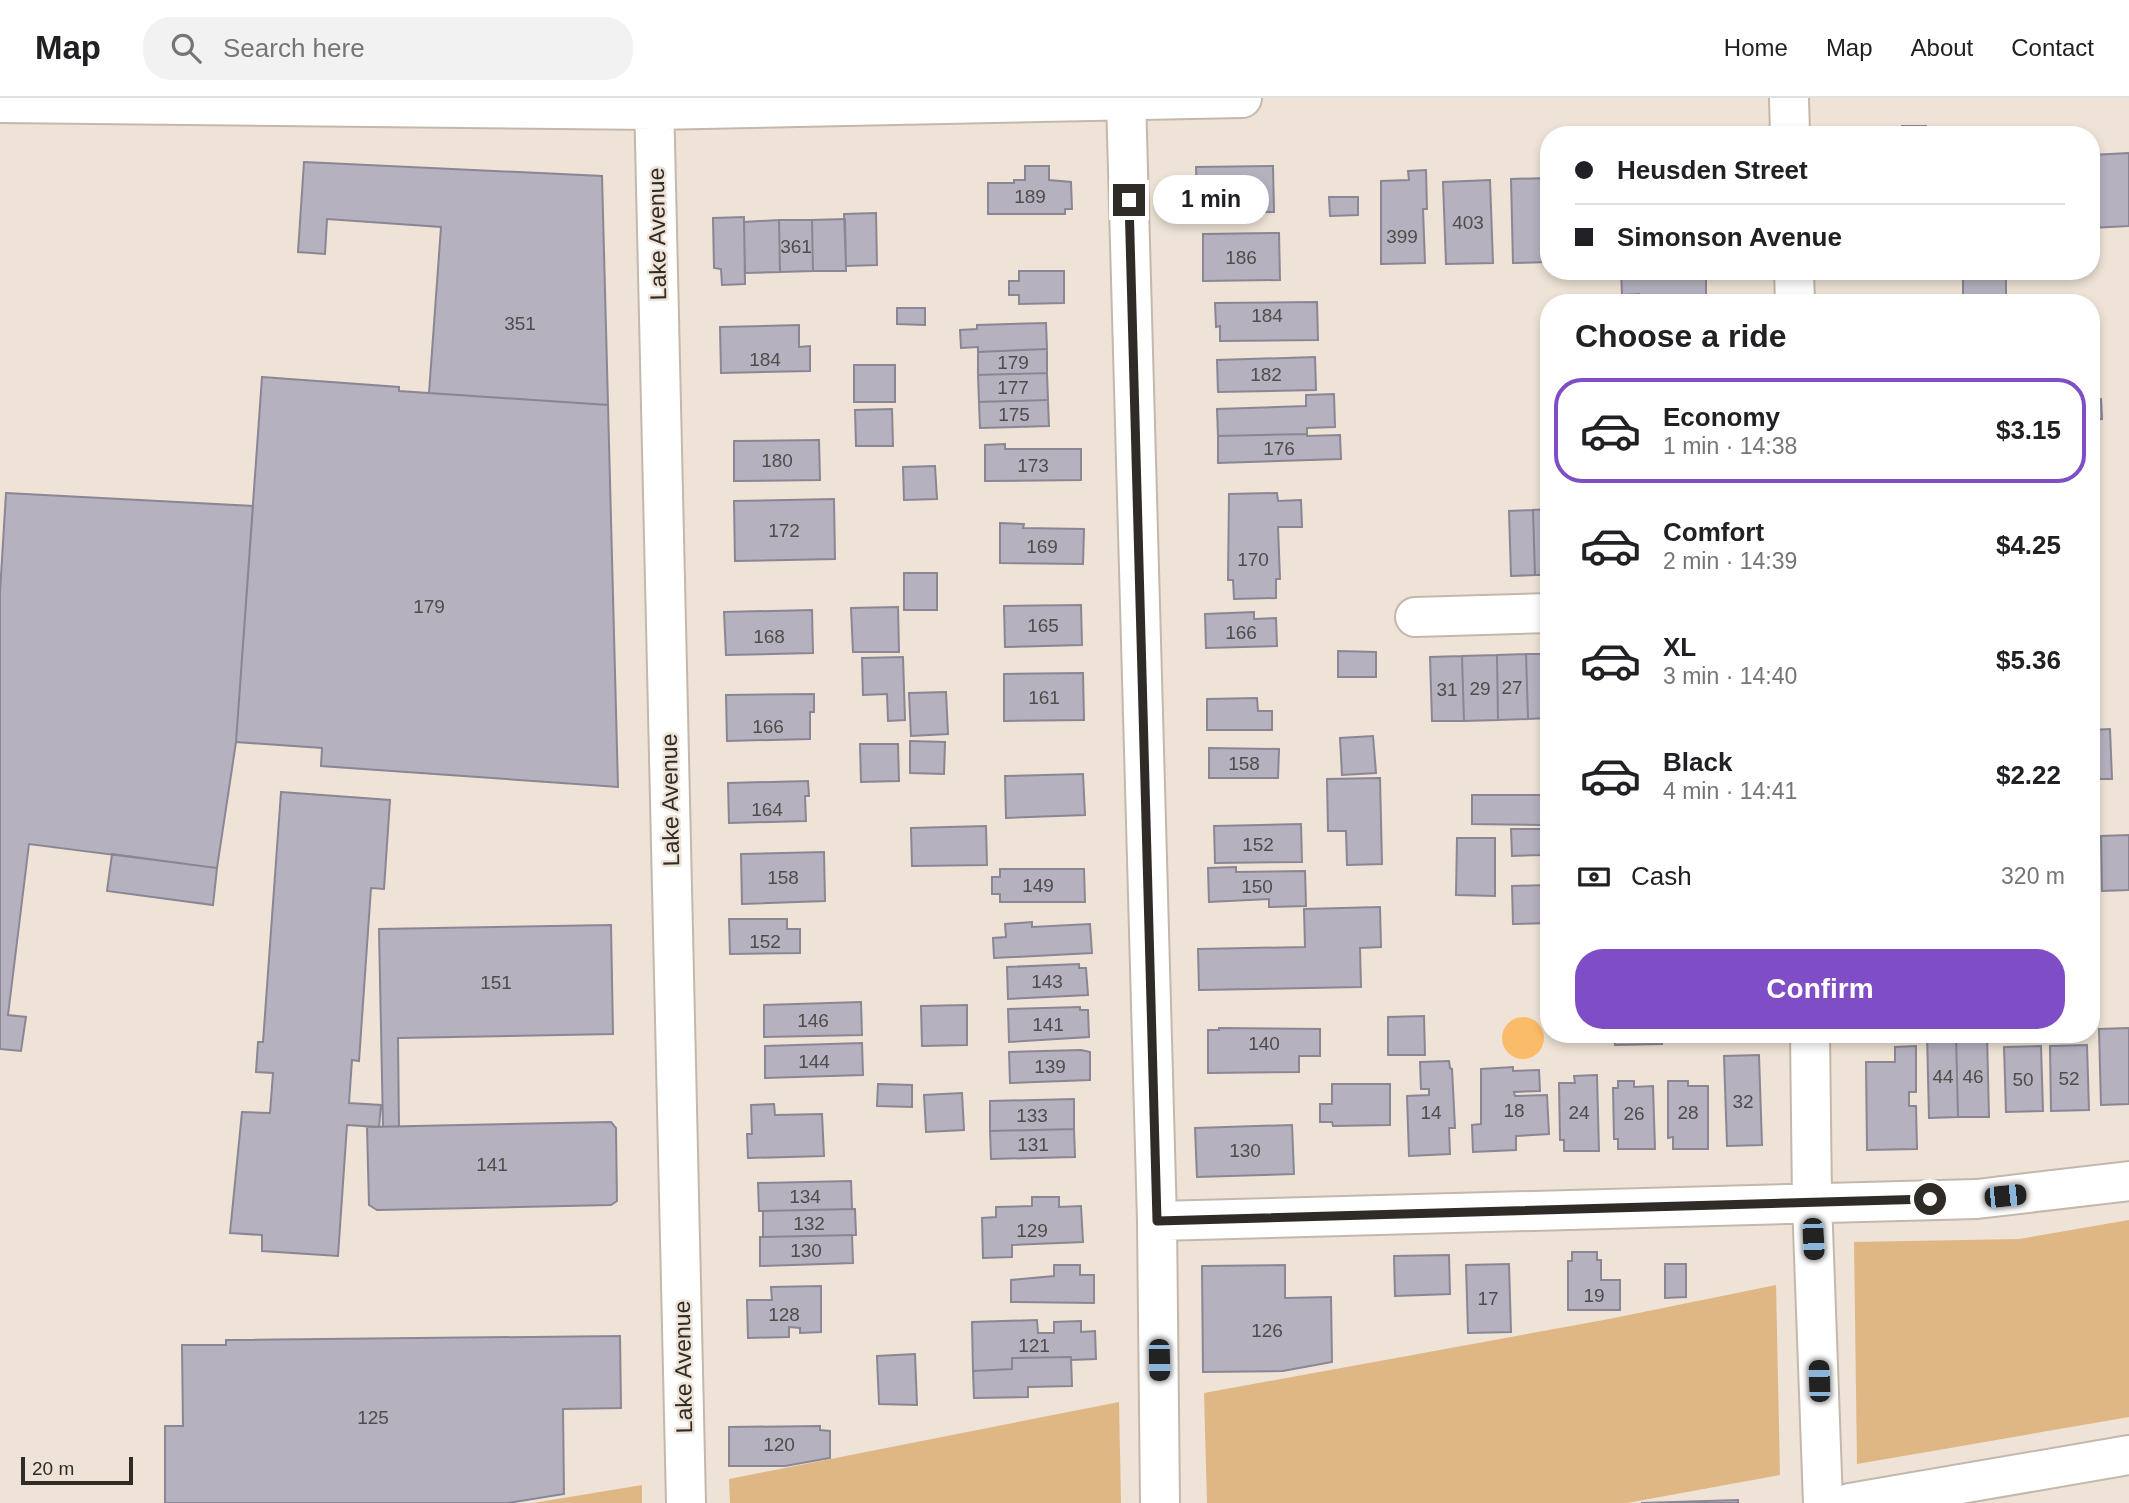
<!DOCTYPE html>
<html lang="en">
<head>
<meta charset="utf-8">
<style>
	:root { --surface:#fff; --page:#f2f2f2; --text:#202124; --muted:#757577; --line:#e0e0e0; --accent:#7f4ec6 }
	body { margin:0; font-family:Arial,sans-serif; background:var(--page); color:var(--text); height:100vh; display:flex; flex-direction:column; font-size:26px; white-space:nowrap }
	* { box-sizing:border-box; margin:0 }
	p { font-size:23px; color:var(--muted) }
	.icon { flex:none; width:38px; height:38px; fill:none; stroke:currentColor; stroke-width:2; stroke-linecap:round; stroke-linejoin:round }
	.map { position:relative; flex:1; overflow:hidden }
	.panel { position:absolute; left:1540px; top:196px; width:560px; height:749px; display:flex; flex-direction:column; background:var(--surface); border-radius:28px; box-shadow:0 4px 10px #0003 }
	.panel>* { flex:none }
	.banner { position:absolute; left:1540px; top:28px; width:560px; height:154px; border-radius:28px; box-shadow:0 4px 10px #0003; display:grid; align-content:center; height:154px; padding:0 35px; background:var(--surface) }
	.scale { position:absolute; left:21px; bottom:18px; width:112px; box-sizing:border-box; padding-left:7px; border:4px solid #2f2b26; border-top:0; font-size:19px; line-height:24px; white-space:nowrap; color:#2f2b26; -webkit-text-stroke:5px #eee3d6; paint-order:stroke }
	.end { position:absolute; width:32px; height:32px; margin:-16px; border:9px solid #2f2b26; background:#fff; box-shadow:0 0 0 4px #fff }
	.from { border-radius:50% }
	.bubble { position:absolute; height:49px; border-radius:24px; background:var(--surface); box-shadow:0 4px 10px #0003; font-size:23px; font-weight:700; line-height:49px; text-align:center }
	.car { position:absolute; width:21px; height:42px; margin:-21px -10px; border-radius:9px; box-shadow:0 0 5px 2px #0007; background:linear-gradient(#222 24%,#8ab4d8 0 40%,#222 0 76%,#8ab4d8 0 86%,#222 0) }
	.banner b { display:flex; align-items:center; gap:24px; height:66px; font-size:26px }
	.banner b+b { border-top:2px solid var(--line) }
	.banner i { width:18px; height:18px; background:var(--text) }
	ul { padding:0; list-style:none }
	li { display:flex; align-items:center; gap:21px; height:105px; margin:0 14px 10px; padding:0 21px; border:4px solid transparent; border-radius:28px }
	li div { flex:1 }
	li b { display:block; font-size:26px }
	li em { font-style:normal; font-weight:700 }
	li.on { border-color:var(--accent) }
	li>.icon { width:63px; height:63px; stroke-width:1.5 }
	h2 { padding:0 35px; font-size:32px; line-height:84px }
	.pay { display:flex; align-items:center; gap:18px; height:77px; padding:0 35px; font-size:26px }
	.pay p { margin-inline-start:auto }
	.action { display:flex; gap:14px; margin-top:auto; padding:14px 35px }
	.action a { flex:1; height:80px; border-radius:28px; background:var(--accent); color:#fff; font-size:28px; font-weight:700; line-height:80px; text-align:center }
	header { display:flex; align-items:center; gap:42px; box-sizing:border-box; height:98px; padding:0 35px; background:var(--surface); border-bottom:2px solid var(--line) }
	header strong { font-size:33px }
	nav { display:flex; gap:38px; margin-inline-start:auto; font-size:24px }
	.search { width:490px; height:63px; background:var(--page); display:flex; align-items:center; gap:18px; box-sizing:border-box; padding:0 24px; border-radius:28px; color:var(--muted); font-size:26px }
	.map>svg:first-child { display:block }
	.green { fill:#dfb785 }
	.water { fill:#fabc69 }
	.building { fill:#b5b1bf; stroke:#8a8694; stroke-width:2 }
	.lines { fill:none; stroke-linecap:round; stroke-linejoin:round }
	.street-casing { stroke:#c3b8ab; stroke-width:42 }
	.street { stroke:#fff; stroke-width:38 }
	.route { stroke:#2f2b26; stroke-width:9 }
	.labels { text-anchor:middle; stroke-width:5; stroke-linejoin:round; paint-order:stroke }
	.number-label { font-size:19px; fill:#504c4c }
	.street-label { font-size:23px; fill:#2f2b26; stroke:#eee3d6 }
</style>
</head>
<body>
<header>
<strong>Map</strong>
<div class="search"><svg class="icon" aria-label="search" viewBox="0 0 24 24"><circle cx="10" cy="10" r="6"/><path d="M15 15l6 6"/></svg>Search here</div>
<nav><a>Home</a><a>Map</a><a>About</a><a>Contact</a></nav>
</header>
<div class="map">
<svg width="2129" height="1405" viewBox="0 0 2129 1405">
	<rect width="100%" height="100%" fill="#eee3d6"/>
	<path class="green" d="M2129,1122V1319L1857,1366L1854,1144L2019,1141Z
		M1776,1187L1780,1377L1627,1405H1207L1204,1295L1609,1221Z
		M1119,1304L1121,1405H730L729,1381Z
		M642,1387V1405H533Z"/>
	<path class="water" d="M1502 940a21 21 0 1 1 42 0a21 21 0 1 1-42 0Z"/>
	<path class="building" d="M1902,28H1926V37H1902Z
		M2129,55V128L2091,130V57Z
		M304,64L602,78L608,307L429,295L441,129L327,121L325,156L298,154Z
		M1025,68H1049V82L1071,84L1072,111H1065V116H988V85H1014V82H1025Z
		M1273,68L1274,114L1198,116L1196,69Z
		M1426,72L1427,111H1423L1425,165L1381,166V83L1409,82L1408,73Z
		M1549,80V164L1513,165L1511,81Z
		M1490,82L1493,165L1446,166L1443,84Z
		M1329,99H1358V117L1330,118Z
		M876,115L877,167L846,168L844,116Z
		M744,119L745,186L722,187L721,171L714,170L713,120Z
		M845,121L846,173H813L812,122Z
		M779,122L780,174L745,175L744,124Z
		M779,122H812L813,173L780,174Z
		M1279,135L1280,182L1203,183V136Z
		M1019,173H1064V205L1019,206V197H1009V183H1019Z
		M1621,173H1706V205H1639V196L1622,197Z
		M1963,173H2006V203L1963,204Z
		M1317,204L1318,242L1220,243V228L1216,229L1215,205Z
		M897,210H925V227L897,226Z
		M1046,225L1047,251L978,254V249L961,250L960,232L977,231V227Z
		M799,227V249L810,248V273L721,275L720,229Z
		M1047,251V275L978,277V254Z
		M1315,259L1316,292L1218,294L1217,262Z
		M854,267H895V304H854Z
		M1047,275L1048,302L979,304L978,277Z
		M262,279L399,289V293L608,307L618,689L321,668L322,650L236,644Z
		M1334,296L1335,329L1307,330V336L1218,338L1217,311L1306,308V297Z
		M2101,301L2102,321L2091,322V302Z
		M1048,302L1049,328L980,330L979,304Z
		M892,311L893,348H856L855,312Z
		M1307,336V338L1340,337L1341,361L1218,365V338Z
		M819,342L820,382L734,383V343Z
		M1005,346V351H1081V382L985,383V347Z
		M935,368L937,401L904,402L903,369Z
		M6,395L253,408L236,644L217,770L29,746L8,917L26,919L21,953L0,951V494Z
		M1277,395L1278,403L1301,402L1302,429H1278L1280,481H1276V500L1234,501L1233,482H1228L1229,396Z
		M834,401L835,461L735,463L734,403Z
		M1549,411V477H1535L1533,412Z
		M1533,412L1535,477L1511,478L1509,413Z
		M1000,425L1024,426L1023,430L1084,431L1083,466L1000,465Z
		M904,475H937V512H904Z
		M1081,507L1082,547L1005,549L1004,508Z
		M898,509L899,554H853L851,510Z
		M812,512L813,555L726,557L724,514Z
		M1254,514V521L1276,520L1277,548L1206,550L1205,516Z
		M1338,553L1376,554V579H1338Z
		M1526,556H1549V620L1528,621Z
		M1526,556L1528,621L1498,622L1497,557Z
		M1497,557L1498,622L1464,623L1462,558Z
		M1462,558L1464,623H1432L1430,559Z
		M903,559L905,622L888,623L887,596L863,597L862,560Z
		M1083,575L1084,622L1004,623V576Z
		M946,594L948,636L911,638L909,595Z
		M814,596V614H810V641L727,643L726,597Z
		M1257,600L1258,613H1272V632H1207V601Z
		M2110,631L2112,681H2091V632Z
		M1373,638L1376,675L1342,677L1340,640Z
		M910,643L945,644L944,676L910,675Z
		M860,646H898L899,683L861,684Z
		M1209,650L1279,651L1278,680H1209Z
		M1083,676L1085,717L1006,720L1005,678Z
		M1380,680L1382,766L1347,767L1346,733H1328L1327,681Z
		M808,683L809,698H805L806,723L729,725L728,685Z
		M281,694L390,702L384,791L371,790L359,963L352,962L349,1005L381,1007L379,1029L347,1027L338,1158L262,1153V1137L230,1135L242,1014L270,1015L273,975L256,974L258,944H263Z
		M1472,697H1545V727L1472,726Z
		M1301,726L1302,764L1215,765L1214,728Z
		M986,728L987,767L912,768L911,730Z
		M1511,731H1543V757L1512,758Z
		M2129,737V792L2102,793L2101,738Z
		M1457,740H1495V798L1456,797Z
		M824,754L825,803L742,806L741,756Z
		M112,756L217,770L213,807L107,793Z
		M1236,769V774L1305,773L1306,808L1269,809V801L1209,804L1208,770Z
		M1000,771H1084L1085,804H1000V796H992V779H1000Z
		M1547,787L1548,825L1513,826L1512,788Z
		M1380,809L1381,849L1360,850L1361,889L1199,892L1198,851L1305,849L1304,811Z
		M729,821H787V831H800V855L730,856Z
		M1032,824V829L1090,826L1092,855L994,860L993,840L1006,839L1005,826Z
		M611,827L613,936L398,940L399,1029H383L379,831Z
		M1079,866V870H1086L1088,897L1008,901L1007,869Z
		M861,904L862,937L764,939V907Z
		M967,907V947L922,948L921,908Z
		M1080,909V912H1088L1089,939L1009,944L1008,911Z
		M1424,918L1425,957H1388V919Z
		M1219,930L1320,931V958H1299V974L1208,975V932H1219Z
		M2129,930V1006L2101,1007L2099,931Z
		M1614,936H1662V946L1615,947Z
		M1864,936H1911V941H1865Z
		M1927,936H1956L1958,1019L1929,1020Z
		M1956,936H1987L1989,1019H1958Z
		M862,945L863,977L765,980V948Z
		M2087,947L2089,1012L2051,1013L2050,948Z
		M1916,948V994H1909V1008H1916L1917,1051L1867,1052L1866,964H1895V949Z
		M2041,948L2043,1013L2006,1014L2004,949Z
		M1081,952L1090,954V982L1010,985L1009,954Z
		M1759,957L1762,1047L1727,1048L1724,958Z
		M1449,963L1450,970L1452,971L1455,1030H1449L1450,1056L1409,1058L1407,998L1429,997V991H1421L1420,964Z
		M1513,969V973L1539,972L1540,993L1514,994L1515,998L1547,997L1549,1036L1516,1038V1052L1473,1054L1472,1027L1481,1026V971Z
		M1597,977L1599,1053H1564V1042H1560L1559,985H1575L1574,978Z
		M1618,983H1634V989L1653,988L1655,1051H1618V1041H1614L1613,990H1618Z
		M1668,983H1688V988H1708V1051H1673V1039L1668,1040Z
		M878,986L912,987V1009L877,1008Z
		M1332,986H1390V1027L1333,1028L1332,1024H1320V1006H1332Z
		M962,995L964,1032L926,1034L924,997Z
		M1074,1001V1031L990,1033V1003Z
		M774,1006L775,1017L822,1016L824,1058L748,1060L747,1036H752L751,1007Z
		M611,1024L616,1030L617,1103L611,1107L377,1112L369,1107L367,1029Z
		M1292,1027L1294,1076L1197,1079L1195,1030Z
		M1074,1031L1075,1059L991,1061L990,1033Z
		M851,1083L852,1111L759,1113L758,1085Z
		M1032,1099H1059V1109L1081,1108L1083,1144L1012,1147V1159L983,1160L982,1120L996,1119V1109L1032,1108Z
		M855,1111L856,1137L763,1139V1113Z
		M852,1137L853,1165L760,1168V1139Z
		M1572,1154H1597V1162H1601V1182H1620V1212H1568V1163H1572Z
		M1449,1157L1450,1196L1395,1198L1394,1158Z
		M1509,1166L1511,1234L1468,1235L1466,1167Z
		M1665,1166H1686V1199L1665,1200Z
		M1054,1167H1080V1177H1094V1205L1011,1204V1182L1054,1178Z
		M1285,1167V1200L1331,1199L1332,1264L1283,1273L1203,1274L1202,1168Z
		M821,1188V1234L800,1235V1230L789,1229V1239L748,1240L747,1202H772L771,1189Z
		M1037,1222L1038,1235H1054V1224L1081,1223V1234L1095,1233L1096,1261L1071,1262V1259L1012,1260V1271L973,1273L972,1224Z
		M620,1238L621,1310L563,1311L564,1396L508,1405H165V1328H183L182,1247H226V1242Z
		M915,1256L917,1307L879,1306L877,1258Z
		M1071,1259L1072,1288L1028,1289V1299L974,1300L973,1273L1012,1271V1260Z
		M820,1328V1332L830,1333V1360L785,1368H729V1329Z
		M1738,1402V1405H1641Z"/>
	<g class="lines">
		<g class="street-casing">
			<path id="street" d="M654,0L686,1405
				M1126,0L1157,1123L1160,1405
				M1789,0L1790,37
				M0,5L654,12L1242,0
				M1794,173L1795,205
				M1415,519L1549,515
				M1810,936L1812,1103L1823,1405
				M1157,1123L1977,1101L2129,1083
				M1850,1405L2129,1357"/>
		</g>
		<use href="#street" class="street"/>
	</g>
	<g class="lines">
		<path class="route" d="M1129,102L1157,1123L1930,1101"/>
	</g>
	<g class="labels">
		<g class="number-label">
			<text x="1030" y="105">189</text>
			<text x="1468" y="131">403</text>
			<text x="1402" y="145">399</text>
			<text x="796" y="155">361</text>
			<text x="1241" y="166">186</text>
			<text x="1267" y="224">184</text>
			<text x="520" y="232">351</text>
			<text x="765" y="268">184</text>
			<text x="1013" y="271">179</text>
			<text x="1266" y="283">182</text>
			<text x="1013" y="296">177</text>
			<text x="1014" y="323">175</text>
			<text x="1279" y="357">176</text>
			<text x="777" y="369">180</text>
			<text x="1033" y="374">173</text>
			<text x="784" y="439">172</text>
			<text x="1042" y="455">169</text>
			<text x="1253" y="468">170</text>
			<text x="429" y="515">179</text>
			<text x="1043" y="534">165</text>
			<text x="1241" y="541">166</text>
			<text x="769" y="545">168</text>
			<text x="1512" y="596">27</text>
			<text x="1480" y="597">29</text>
			<text x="1447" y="598">31</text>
			<text x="1044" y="606">161</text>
			<text x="768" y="635">166</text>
			<text x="1244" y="672">158</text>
			<text x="767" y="718">164</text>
			<text x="1258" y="753">152</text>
			<text x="783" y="786">158</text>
			<text x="1038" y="794">149</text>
			<text x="1257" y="795">150</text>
			<text x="765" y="850">152</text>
			<text x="1047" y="890">143</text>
			<text x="496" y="891">151</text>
			<text x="813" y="929">146</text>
			<text x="1048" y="933">141</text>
			<text x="1264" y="952">140</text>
			<text x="814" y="970">144</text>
			<text x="1050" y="975">139</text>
			<text x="1943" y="985">44</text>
			<text x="1973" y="985">46</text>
			<text x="2069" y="987">52</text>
			<text x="2023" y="988">50</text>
			<text x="1743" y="1010">32</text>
			<text x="1514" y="1019">18</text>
			<text x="1431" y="1021">14</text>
			<text x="1579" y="1021">24</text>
			<text x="1688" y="1021">28</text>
			<text x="1634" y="1022">26</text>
			<text x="1032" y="1024">133</text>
			<text x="1033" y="1053">131</text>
			<text x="1245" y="1059">130</text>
			<text x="492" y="1073">141</text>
			<text x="805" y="1105">134</text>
			<text x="809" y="1132">132</text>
			<text x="1032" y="1139">129</text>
			<text x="806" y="1159">130</text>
			<text x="1594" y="1204">19</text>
			<text x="1488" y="1207">17</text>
			<text x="784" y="1223">128</text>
			<text x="1267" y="1239">126</text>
			<text x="1034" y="1254">121</text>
			<text x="373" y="1326">125</text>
			<text x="779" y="1353">120</text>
		</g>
		<g class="street-label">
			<text transform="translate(657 136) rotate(-91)" y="8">Lake Avenue</text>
			<text transform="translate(670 702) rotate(-91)" y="8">Lake Avenue</text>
			<text transform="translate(683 1269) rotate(-91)" y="8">Lake Avenue</text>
		</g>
	</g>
</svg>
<div class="scale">20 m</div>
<i class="end from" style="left:1930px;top:1101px"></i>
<i class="end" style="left:1129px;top:102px"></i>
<div class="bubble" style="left:1153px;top:77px;width:116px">1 min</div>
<i class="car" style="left:2005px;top:1098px;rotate:84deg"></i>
<i class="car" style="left:1813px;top:1141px;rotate:177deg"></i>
<i class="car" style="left:1159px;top:1262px;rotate:179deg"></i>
<i class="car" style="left:1819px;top:1283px;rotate:358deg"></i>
<div class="banner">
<b><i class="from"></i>Heusden Street</b>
<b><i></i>Simonson Avenue</b>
</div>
<section class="panel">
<h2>Choose a ride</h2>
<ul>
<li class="on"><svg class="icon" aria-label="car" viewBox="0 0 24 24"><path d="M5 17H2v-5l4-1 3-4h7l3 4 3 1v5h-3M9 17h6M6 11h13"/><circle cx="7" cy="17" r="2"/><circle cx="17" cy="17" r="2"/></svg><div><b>Economy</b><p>1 min · 14:38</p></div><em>$3.15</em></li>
<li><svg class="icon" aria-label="car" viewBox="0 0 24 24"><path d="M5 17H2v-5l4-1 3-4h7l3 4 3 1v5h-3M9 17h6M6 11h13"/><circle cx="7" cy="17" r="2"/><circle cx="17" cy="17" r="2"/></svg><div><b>Comfort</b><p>2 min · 14:39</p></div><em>$4.25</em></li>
<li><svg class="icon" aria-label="car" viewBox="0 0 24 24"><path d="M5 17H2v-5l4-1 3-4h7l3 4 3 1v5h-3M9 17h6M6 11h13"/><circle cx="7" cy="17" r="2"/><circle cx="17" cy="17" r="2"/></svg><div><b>XL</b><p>3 min · 14:40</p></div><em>$5.36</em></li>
<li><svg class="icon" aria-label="car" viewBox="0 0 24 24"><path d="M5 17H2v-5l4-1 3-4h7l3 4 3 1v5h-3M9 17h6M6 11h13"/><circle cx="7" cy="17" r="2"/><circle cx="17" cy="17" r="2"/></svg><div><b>Black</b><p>4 min · 14:41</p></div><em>$2.22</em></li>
</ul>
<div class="pay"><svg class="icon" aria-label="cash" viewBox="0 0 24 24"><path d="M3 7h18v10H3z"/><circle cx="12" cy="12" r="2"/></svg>Cash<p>320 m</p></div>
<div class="action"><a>Confirm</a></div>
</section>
</div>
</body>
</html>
